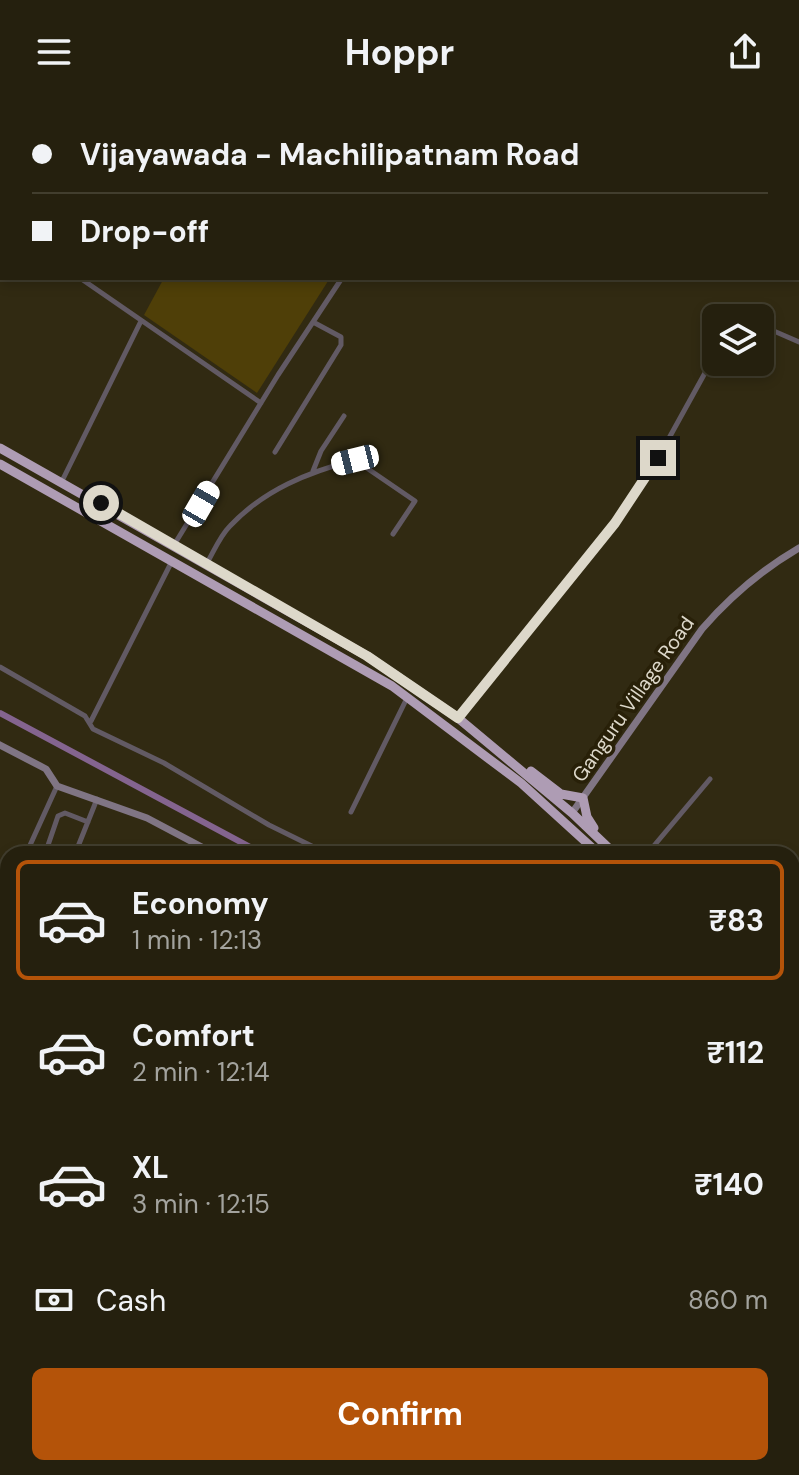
<!DOCTYPE html>
<html lang="en">
<head>
<meta charset="utf-8">
<style>
	:root { --surface:#25200e; --page:#312d1c; --text:#f1f3f6; --muted:#a3a39e; --line:#423e2e; --accent:#b45309 }
	body { margin:0; font-family:"DM Sans",sans-serif; background:var(--page); color:var(--text); height:100vh; display:flex; flex-direction:column; font-size:30px; white-space:nowrap }
	* { box-sizing:border-box; margin:0 }
	p { font-size:26px; color:var(--muted) }
	.icon { flex:none; width:44px; height:44px; fill:none; stroke:currentColor; stroke-width:2; stroke-linecap:round; stroke-linejoin:round }
	.map { position:relative; flex:1; overflow:hidden }
	.drawer { position:absolute; left:0px; top:742px; width:800px; height:630px; display:flex; flex-direction:column; background:var(--surface); border-radius:24px 24px 0 0; box-shadow:0 4px 12px #0003,0 0 0 2px var(--line) }
	.drawer>* { flex:none }
	.top-card { position:absolute; left:0px; top:0px; width:800px; height:176px; box-shadow:0 4px 12px #0003,0 0 0 2px var(--line); display:grid; align-content:center; height:176px; padding:0 32px; background:var(--surface) }
	.buttons { position:absolute; left:702px; top:200px; display:grid; gap:16px }
	.buttons a { display:grid; place-items:center; width:72px; height:72px; border-radius:12px; background:var(--surface); box-shadow:0 4px 12px #0003,0 0 0 2px var(--line); font-size:40px }
	.end { position:absolute; width:36px; height:36px; margin:-18px; border:10px solid #ddd8ca; background:#111; box-shadow:0 0 0 4px #111 }
	.from { border-radius:50% }
	.car { position:absolute; width:24px; height:48px; margin:-24px -12px; border-radius:10px; box-shadow:0 0 6px 2px #0007; background:linear-gradient(#fff 24%,#345 0 40%,#fff 0 76%,#345 0 86%,#fff 0) }
	.top-card b { display:flex; align-items:center; gap:28px; height:76px; font-size:30px }
	.top-card b+b { border-top:2px solid var(--line) }
	.top-card i { width:20px; height:20px; background:var(--text) }
	ul { padding:14px 0 0; list-style:none }
	li { display:flex; align-items:center; gap:24px; height:120px; margin:0 16px 12px; padding:0 16px; border:4px solid transparent; border-radius:12px }
	li div { flex:1 }
	li b { display:block; font-size:30px }
	li em { font-style:normal; font-weight:700 }
	li.on { border-color:var(--accent) }
	li>.icon { width:72px; height:72px; stroke-width:1.5 }
	.pay { display:flex; align-items:center; gap:20px; height:88px; padding:0 32px; font-size:30px }
	.pay p { margin-inline-start:auto }
	.button { display:flex; gap:16px; margin-top:auto; padding:16px 32px }
	.button a { flex:1; height:92px; border-radius:12px; background:var(--accent); color:#fff; font-size:32px; font-weight:700; line-height:92px; text-align:center }
	header { display:flex; justify-content:space-between; align-items:center; height:104px; padding:0 32px; background:var(--surface); font-size:36px; font-weight:700 }
	.map>svg:first-child { display:block }
	.green { fill:#4f3f08 }
	.lines { fill:none; stroke-linecap:round; stroke-linejoin:round }
	.canal { stroke:#84648f; stroke-width:6 }
	.street { stroke:#625a64; stroke-width:5 }
	.secondary { stroke:#807584; stroke-width:7 }
	.highway { stroke:#ae9cb4; stroke-width:9 }
	.route { stroke:#ddd8ca; stroke-width:10 }
	.labels { text-anchor:middle; stroke-width:7; stroke-linejoin:round; paint-order:stroke }
	.street-label { font-size:20px; fill:#ddd8ca; stroke:#282008 }
</style>
</head>
<body>
<header><svg class="icon" aria-label="menu" viewBox="0 0 24 24"><path d="M4 6h16M4 12h16M4 18h16"/></svg>Hoppr<svg class="icon" aria-label="share" viewBox="0 0 24 24"><path d="M12 15V3M7 8l5-5 5 5M5 13v7h14v-7"/></svg></header>
<div class="map">
<svg width="799" height="1371" viewBox="0 0 799 1371">
	<rect width="100%" height="100%" fill="#312a12"/>
	<path class="green" d="M164,174H330L257,289L144,211Z"/>
	<g class="lines">
		<path class="canal" d="M0,609L263,750
			M792,1078L799,1086"/>
		<path class="street" d="M434,2L435,0
			M0,127L2,128
			M80,174L261,299
			M760,221L799,238
			M275,348L341,241V233L313,218
			M313,367L321,347L344,312
			M62,377L141,217
			M174,441L278,271L342,174
			M207,459C214,447 220,432 230,422C264,386 308,368 355,356L415,397L393,430
			M0,563L85,612L93,625L164,659L269,721L328,750
			M459,613L615,419L658,354L716,249
			M91,617L171,459
			M351,708L407,594
			M26,750L57,682
			M45,750L58,712L65,709L88,718
			M75,750L97,695
			M647,750L710,675
			M0,811L8,791
			M0,906L8,911
			M792,1036L799,1043"/>
		<path class="secondary" d="M0,641L46,665L57,682L147,714L215,750
			M572,709L702,525C729,494 763,465 799,444
			M792,1127L799,1137"/>
		<path class="highway" d="M0,344L367,552L458,614L572,709L615,750
			M0,360L392,582L521,679L599,750
			M531,667L561,690L583,694L587,713L594,724
			M792,940L799,948
			M792,958L799,965"/>
	</g>
	<g class="lines">
		<path class="route" d="M101,399L367,552L458,614L615,419L658,354"/>
	</g>
	<g class="labels">
		<g class="street-label">
			<text transform="translate(633 595) rotate(-55)" y="7">Ganguru Village Road</text>
		</g>
	</g>
</svg>
<div class="buttons">
<a><svg class="icon" aria-label="layers" viewBox="0 0 24 24"><path d="M12 4l9 5-9 5-9-5zM3 14l9 5 9-5"/></svg></a>
</div>
<i class="end from" style="left:101px;top:399px"></i>
<i class="end" style="left:658px;top:354px"></i>
<i class="car" style="left:355px;top:356px;rotate:256deg"></i>
<i class="car" style="left:201px;top:400px;rotate:30deg"></i>
<div class="top-card">
<b><i class="from"></i>Vijayawada - Machilipatnam Road</b>
<b><i></i>Drop-off</b>
</div>
<section class="drawer">
<ul>
<li class="on"><svg class="icon" aria-label="car" viewBox="0 0 24 24"><path d="M5 17H2v-5l4-1 3-4h7l3 4 3 1v5h-3M9 17h6M6 11h13"/><circle cx="7" cy="17" r="2"/><circle cx="17" cy="17" r="2"/></svg><div><b>Economy</b><p>1 min · 12:13</p></div><em>₹83</em></li>
<li><svg class="icon" aria-label="car" viewBox="0 0 24 24"><path d="M5 17H2v-5l4-1 3-4h7l3 4 3 1v5h-3M9 17h6M6 11h13"/><circle cx="7" cy="17" r="2"/><circle cx="17" cy="17" r="2"/></svg><div><b>Comfort</b><p>2 min · 12:14</p></div><em>₹112</em></li>
<li><svg class="icon" aria-label="car" viewBox="0 0 24 24"><path d="M5 17H2v-5l4-1 3-4h7l3 4 3 1v5h-3M9 17h6M6 11h13"/><circle cx="7" cy="17" r="2"/><circle cx="17" cy="17" r="2"/></svg><div><b>XL</b><p>3 min · 12:15</p></div><em>₹140</em></li>
</ul>
<div class="pay"><svg class="icon" aria-label="cash" viewBox="0 0 24 24"><path d="M3 7h18v10H3z"/><circle cx="12" cy="12" r="2"/></svg>Cash<p>860 m</p></div>
<div class="button"><a>Confirm</a></div>
</section>
</div>
</body>
</html>
